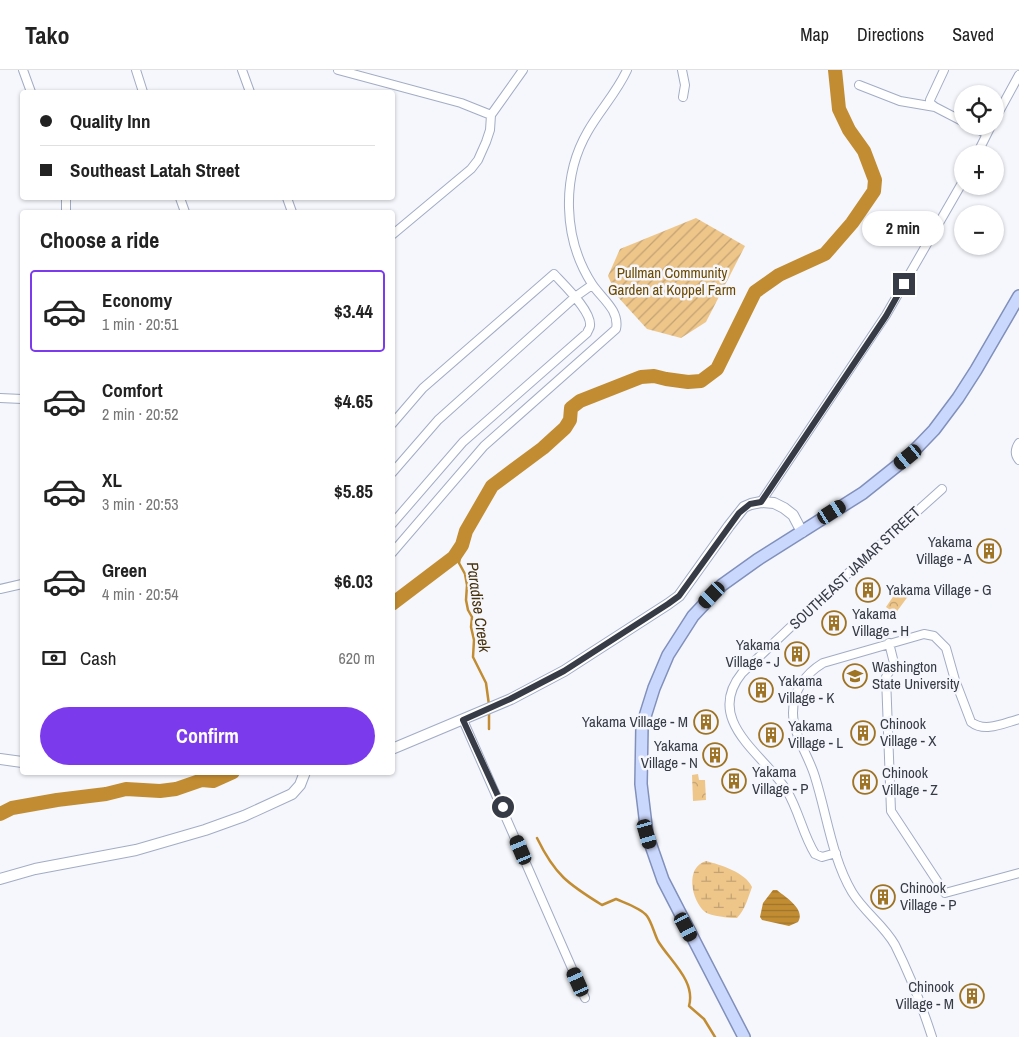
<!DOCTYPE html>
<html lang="en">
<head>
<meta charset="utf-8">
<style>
	:root { --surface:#fff; --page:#f2f2f2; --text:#222; --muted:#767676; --line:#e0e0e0; --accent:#7c3aed }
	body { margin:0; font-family:"Archivo Narrow",sans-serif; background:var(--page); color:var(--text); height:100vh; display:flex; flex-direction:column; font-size:19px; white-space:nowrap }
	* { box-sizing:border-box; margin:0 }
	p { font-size:16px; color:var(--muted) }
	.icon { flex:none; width:28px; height:28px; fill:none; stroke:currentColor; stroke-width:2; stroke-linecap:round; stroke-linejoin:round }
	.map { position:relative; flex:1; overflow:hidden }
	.panel { position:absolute; left:20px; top:140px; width:375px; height:565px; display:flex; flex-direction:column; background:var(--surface); border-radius:5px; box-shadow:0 1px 4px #0004 }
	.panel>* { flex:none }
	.banner { position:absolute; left:20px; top:20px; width:375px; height:110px; border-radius:5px; box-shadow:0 1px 4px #0004; display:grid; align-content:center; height:110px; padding:0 20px; background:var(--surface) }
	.buttons { position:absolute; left:954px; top:15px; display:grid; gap:10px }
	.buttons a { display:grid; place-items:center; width:50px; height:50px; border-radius:50%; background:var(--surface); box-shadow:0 1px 4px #0004; font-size:25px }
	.end { position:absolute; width:22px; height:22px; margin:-11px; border:6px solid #373b45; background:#fff; box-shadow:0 0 0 2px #fff }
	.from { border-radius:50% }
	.bubble { position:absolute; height:35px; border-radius:18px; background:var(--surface); box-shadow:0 1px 4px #0004; font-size:16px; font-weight:700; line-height:35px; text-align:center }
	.car { position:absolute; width:15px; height:30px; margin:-15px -8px; border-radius:6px; box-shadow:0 0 4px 1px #0007; background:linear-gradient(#222 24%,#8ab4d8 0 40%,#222 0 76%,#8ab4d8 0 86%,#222 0) }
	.banner b { display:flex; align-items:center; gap:18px; height:48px; font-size:19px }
	.banner b+b { border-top:1px solid var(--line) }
	.banner i { width:12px; height:12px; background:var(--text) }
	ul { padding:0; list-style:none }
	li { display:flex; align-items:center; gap:15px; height:82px; margin:0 10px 8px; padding:0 10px; border:2px solid transparent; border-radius:5px }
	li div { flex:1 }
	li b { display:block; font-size:19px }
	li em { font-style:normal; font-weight:700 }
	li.selected { border-color:var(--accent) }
	li>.icon { width:45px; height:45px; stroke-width:1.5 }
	h2 { padding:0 20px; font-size:22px; line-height:60px }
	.pay { display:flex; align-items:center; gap:12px; height:55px; padding:0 20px; font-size:19px }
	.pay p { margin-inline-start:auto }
	.action { display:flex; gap:10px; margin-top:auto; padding:10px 20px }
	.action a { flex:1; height:58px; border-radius:30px; background:var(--accent); color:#fff; font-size:20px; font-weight:700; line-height:58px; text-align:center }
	header { display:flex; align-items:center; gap:30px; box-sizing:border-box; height:70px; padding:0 25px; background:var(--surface); border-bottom:1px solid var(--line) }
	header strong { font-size:24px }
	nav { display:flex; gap:28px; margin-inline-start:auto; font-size:18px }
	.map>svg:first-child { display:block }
	.wetland { fill:url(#wetland-marsh) }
	.park { fill:url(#park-crowns) }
	.garden { fill:url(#garden-furrows) }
	.water { fill:url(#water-rules) }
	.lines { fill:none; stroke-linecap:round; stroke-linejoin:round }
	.stream { stroke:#c28d32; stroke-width:2.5 }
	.river { stroke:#c28d32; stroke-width:14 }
	.street-casing { stroke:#a2acc4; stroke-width:10 }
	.secondary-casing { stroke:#a2acc4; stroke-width:12 }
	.primary-casing { stroke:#8190bb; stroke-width:14 }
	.street { stroke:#fff; stroke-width:8 }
	.secondary { stroke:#fff; stroke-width:10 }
	.primary { stroke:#cbd8fd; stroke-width:11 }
	.route { stroke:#373b45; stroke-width:6 }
	.labels { text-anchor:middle; stroke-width:5; stroke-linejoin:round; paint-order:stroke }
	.park-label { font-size:15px; fill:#6d4a00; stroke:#f5f7fc }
	.poi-label { font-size:15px; fill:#373b45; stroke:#f5f7fc; text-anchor:start }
	.street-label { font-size:15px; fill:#373b45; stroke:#f5f7fc }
	.water-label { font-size:16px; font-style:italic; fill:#4a340e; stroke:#f5f7fc }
</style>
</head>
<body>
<header>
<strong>Tako</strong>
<nav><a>Map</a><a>Directions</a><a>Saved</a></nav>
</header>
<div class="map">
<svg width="1019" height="967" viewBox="0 0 1019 967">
	<defs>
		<pattern id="wetland-marsh" width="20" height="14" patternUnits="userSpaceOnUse" patternTransform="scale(1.25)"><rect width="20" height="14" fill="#eec68a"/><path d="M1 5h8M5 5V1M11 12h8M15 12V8" fill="none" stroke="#c2a273"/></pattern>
		<pattern id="park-crowns" width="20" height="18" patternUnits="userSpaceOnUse" patternTransform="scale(1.25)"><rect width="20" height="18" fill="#eec68a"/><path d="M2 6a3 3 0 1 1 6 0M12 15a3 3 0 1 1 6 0" fill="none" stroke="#c2a273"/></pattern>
		<pattern id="garden-furrows" width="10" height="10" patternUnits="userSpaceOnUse" patternTransform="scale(1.25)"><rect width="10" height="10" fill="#eec68a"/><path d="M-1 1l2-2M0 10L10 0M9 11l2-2" fill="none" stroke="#c2a273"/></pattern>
		<pattern id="water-rules" width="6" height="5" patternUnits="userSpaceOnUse" patternTransform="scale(1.25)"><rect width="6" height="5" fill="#c28d32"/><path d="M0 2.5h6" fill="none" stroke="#9e742c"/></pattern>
	</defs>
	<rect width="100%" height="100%" fill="#f5f7fc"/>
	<path class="wetland" d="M706,791C721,795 745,802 752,817C748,828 745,840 737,848C729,848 711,846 705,842C691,830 685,797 706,791Z"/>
	<path class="park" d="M899,518L909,525L895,544L886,537Z
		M698,704L699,710H705L706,730L693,731L692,705Z"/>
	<path class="garden" d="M696,148L745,176L706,252L681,268L647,259L617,226L608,206L620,179Z"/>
	<path class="water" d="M773,820H777C785,827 806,839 798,852L789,856L762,850L760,847L763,833Z"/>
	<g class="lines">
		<path class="stream" d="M462,475L459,493L465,504L467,515L466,530L468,540L472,547L471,557L474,570L473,587L486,613L489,635
			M489,641V659
			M537,768C555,805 568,814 602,835L616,829C625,833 641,838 647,846C652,853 654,863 658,871C670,891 696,911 689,936L704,949L715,967"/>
		<path class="river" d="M392,534L454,487L462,475L466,461L492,416L543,378L565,358L570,350L571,338L580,331L641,307L654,306L666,309L688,312L701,311L717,299L755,222L779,205L825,184L852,153L874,121L875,110L864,81L849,60L839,39L835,0
			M0,744L12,738L57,730L106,724L126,719L160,721L176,719L202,710L213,711L233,702"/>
		<g class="street-casing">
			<path id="street" d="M23,0L31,22
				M136,0L143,22
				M242,0L250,22
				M338,0L461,33L491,45
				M682,0L685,15L683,27
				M859,15L900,31L935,37L962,51
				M935,37L930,33V30L944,0
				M995,49L1019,5
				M972,56L987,64
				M977,84L991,56
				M66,128V142
				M180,128L185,142
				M287,128L292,142
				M392,165L471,99L478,90L486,72L490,60L491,45L523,0
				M0,328L22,329
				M392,354L423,318L554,204C563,214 592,241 590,256C590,258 588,260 587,263L463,372L392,454
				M1019,373C1015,379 1014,384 1019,390
				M392,403L438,350L575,227L592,215
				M761,432L886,245L962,113
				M392,483L484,376L616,259C620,240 601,228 592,214C563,169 561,107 588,61C600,40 617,22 627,0
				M0,519L22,514
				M889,573L894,593L886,607L891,741L945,823L1019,803
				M463,650L585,928
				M836,783L822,787L815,784C803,765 799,741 787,721C765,685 703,651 742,603L835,515L942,419
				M932,967C922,936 910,905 895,875C884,855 864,842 852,822C832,788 827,745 815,707C809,686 793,665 793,643C793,621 805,604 823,593L917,566L924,564L934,566L946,578L955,610L971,652C985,663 1004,653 1019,649"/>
		</g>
		<g class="secondary-casing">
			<path id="secondary" d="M392,679L511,629L564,601L668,534L679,526L729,456L744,437L751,434L761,432L774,433L784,438L793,445L802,462
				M0,689L22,692
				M0,809L35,799L136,780L205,760L244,746L292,724L300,715L305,702"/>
		</g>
		<g class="primary-casing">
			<path id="primary" d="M744,967L663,810L647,764L641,714L642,656L654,618L668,585L693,546L722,515L757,490L863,423L908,387L934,360L958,328L976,300L1019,226"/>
		</g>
		<use href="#street" class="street"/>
		<use href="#secondary" class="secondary"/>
		<use href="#primary" class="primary"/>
	</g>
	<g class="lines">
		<path class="route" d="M503,737L463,650L510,629L564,601L668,534L679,526L739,443L750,434L761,432L886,246L904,214"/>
	</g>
	<defs>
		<g id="building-ring" transform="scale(1.25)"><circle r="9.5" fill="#f5f7fc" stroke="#9f7324" stroke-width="1.5"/><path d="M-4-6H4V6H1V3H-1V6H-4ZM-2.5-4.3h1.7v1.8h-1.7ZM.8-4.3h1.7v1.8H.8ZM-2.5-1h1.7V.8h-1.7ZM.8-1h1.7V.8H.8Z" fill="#9f7324"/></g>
		<g id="university-ring" transform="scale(1.25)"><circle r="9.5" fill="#f5f7fc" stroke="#9f7324" stroke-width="1.5"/><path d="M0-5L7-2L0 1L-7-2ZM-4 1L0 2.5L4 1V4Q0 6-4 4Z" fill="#9f7324"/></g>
	</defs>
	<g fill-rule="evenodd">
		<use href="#building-ring" x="989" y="481"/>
		<use href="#building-ring" x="868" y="520"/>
		<use href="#building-ring" x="834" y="553"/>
		<use href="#building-ring" x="797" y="584"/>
		<use href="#university-ring" x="855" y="606"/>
		<use href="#building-ring" x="761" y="620"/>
		<use href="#building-ring" x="706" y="652"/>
		<use href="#building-ring" x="863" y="663"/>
		<use href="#building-ring" x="771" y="665"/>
		<use href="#building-ring" x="715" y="685"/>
		<use href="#building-ring" x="734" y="711"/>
		<use href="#building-ring" x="865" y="712"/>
		<use href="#building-ring" x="883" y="827"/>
		<use href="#building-ring" x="972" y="926"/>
	</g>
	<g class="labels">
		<g class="park-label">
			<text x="672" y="208">Pullman Community<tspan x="672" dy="17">Garden at Koppel Farm</tspan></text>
		</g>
		<g class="poi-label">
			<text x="972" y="477" text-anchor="end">Yakama<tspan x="972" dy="17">Village - A</tspan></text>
			<text x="886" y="525">Yakama Village - G</text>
			<text x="852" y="549">Yakama<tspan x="852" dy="17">Village - H</tspan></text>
			<text x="780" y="580" text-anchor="end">Yakama<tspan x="780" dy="17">Village - J</tspan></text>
			<text x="872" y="602">Washington<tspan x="872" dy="17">State University</tspan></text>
			<text x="778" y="616">Yakama<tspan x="778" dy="17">Village - K</tspan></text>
			<text x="688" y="657" text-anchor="end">Yakama Village - M</text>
			<text x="880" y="659">Chinook<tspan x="880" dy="17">Village - X</tspan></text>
			<text x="788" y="661">Yakama<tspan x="788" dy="17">Village - L</tspan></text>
			<text x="698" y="681" text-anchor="end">Yakama<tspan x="698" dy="17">Village - N</tspan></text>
			<text x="752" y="707">Yakama<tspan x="752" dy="17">Village - P</tspan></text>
			<text x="882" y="708">Chinook<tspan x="882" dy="17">Village - Z</tspan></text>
			<text x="900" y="823">Chinook<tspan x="900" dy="17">Village - P</tspan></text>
			<text x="954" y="922" text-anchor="end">Chinook<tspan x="954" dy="17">Village - M</tspan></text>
		</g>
		<g class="street-label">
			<text transform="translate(855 498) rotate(-43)" y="5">SOUTHEAST JAMAR STREET</text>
		</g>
		<g class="water-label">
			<text transform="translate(479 537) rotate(82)" y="6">Paradise Creek</text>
		</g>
	</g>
</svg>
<div class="buttons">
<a><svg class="icon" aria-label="locate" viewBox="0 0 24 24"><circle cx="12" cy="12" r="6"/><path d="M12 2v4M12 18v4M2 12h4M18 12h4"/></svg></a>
<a>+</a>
<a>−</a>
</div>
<i class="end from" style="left:503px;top:737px"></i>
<i class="end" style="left:904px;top:214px"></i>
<div class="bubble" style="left:862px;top:141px;width:82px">2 min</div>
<i class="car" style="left:908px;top:387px;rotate:231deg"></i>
<i class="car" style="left:832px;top:442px;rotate:58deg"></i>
<i class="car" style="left:712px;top:525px;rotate:224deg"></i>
<i class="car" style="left:647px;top:764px;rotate:164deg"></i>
<i class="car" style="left:521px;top:780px;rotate:337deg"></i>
<i class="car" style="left:686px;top:857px;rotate:152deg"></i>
<i class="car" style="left:578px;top:912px;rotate:336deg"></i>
<div class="banner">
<b><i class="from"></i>Quality Inn</b>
<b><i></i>Southeast Latah Street</b>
</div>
<section class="panel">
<h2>Choose a ride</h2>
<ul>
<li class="selected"><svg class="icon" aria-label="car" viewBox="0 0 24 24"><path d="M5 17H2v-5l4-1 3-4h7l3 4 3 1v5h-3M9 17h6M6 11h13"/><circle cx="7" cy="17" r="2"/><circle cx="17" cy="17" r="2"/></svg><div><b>Economy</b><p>1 min · 20:51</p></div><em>$3.44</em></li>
<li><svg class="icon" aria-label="car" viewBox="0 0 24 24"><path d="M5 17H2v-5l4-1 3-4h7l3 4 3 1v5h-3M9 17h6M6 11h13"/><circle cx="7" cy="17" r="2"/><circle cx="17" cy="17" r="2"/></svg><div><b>Comfort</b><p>2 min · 20:52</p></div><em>$4.65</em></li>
<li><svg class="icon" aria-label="car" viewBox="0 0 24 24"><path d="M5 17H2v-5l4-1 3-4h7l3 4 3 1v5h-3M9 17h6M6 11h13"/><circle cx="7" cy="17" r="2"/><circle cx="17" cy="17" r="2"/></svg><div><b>XL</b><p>3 min · 20:53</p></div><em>$5.85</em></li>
<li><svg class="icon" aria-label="car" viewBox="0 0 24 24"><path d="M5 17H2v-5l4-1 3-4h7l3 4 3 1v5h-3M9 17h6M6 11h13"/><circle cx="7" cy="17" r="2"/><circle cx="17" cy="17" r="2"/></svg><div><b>Green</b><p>4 min · 20:54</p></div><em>$6.03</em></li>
</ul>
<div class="pay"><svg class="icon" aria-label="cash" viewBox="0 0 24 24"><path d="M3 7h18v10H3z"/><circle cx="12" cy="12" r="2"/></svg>Cash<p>620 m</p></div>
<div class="action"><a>Confirm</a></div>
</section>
</div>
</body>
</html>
